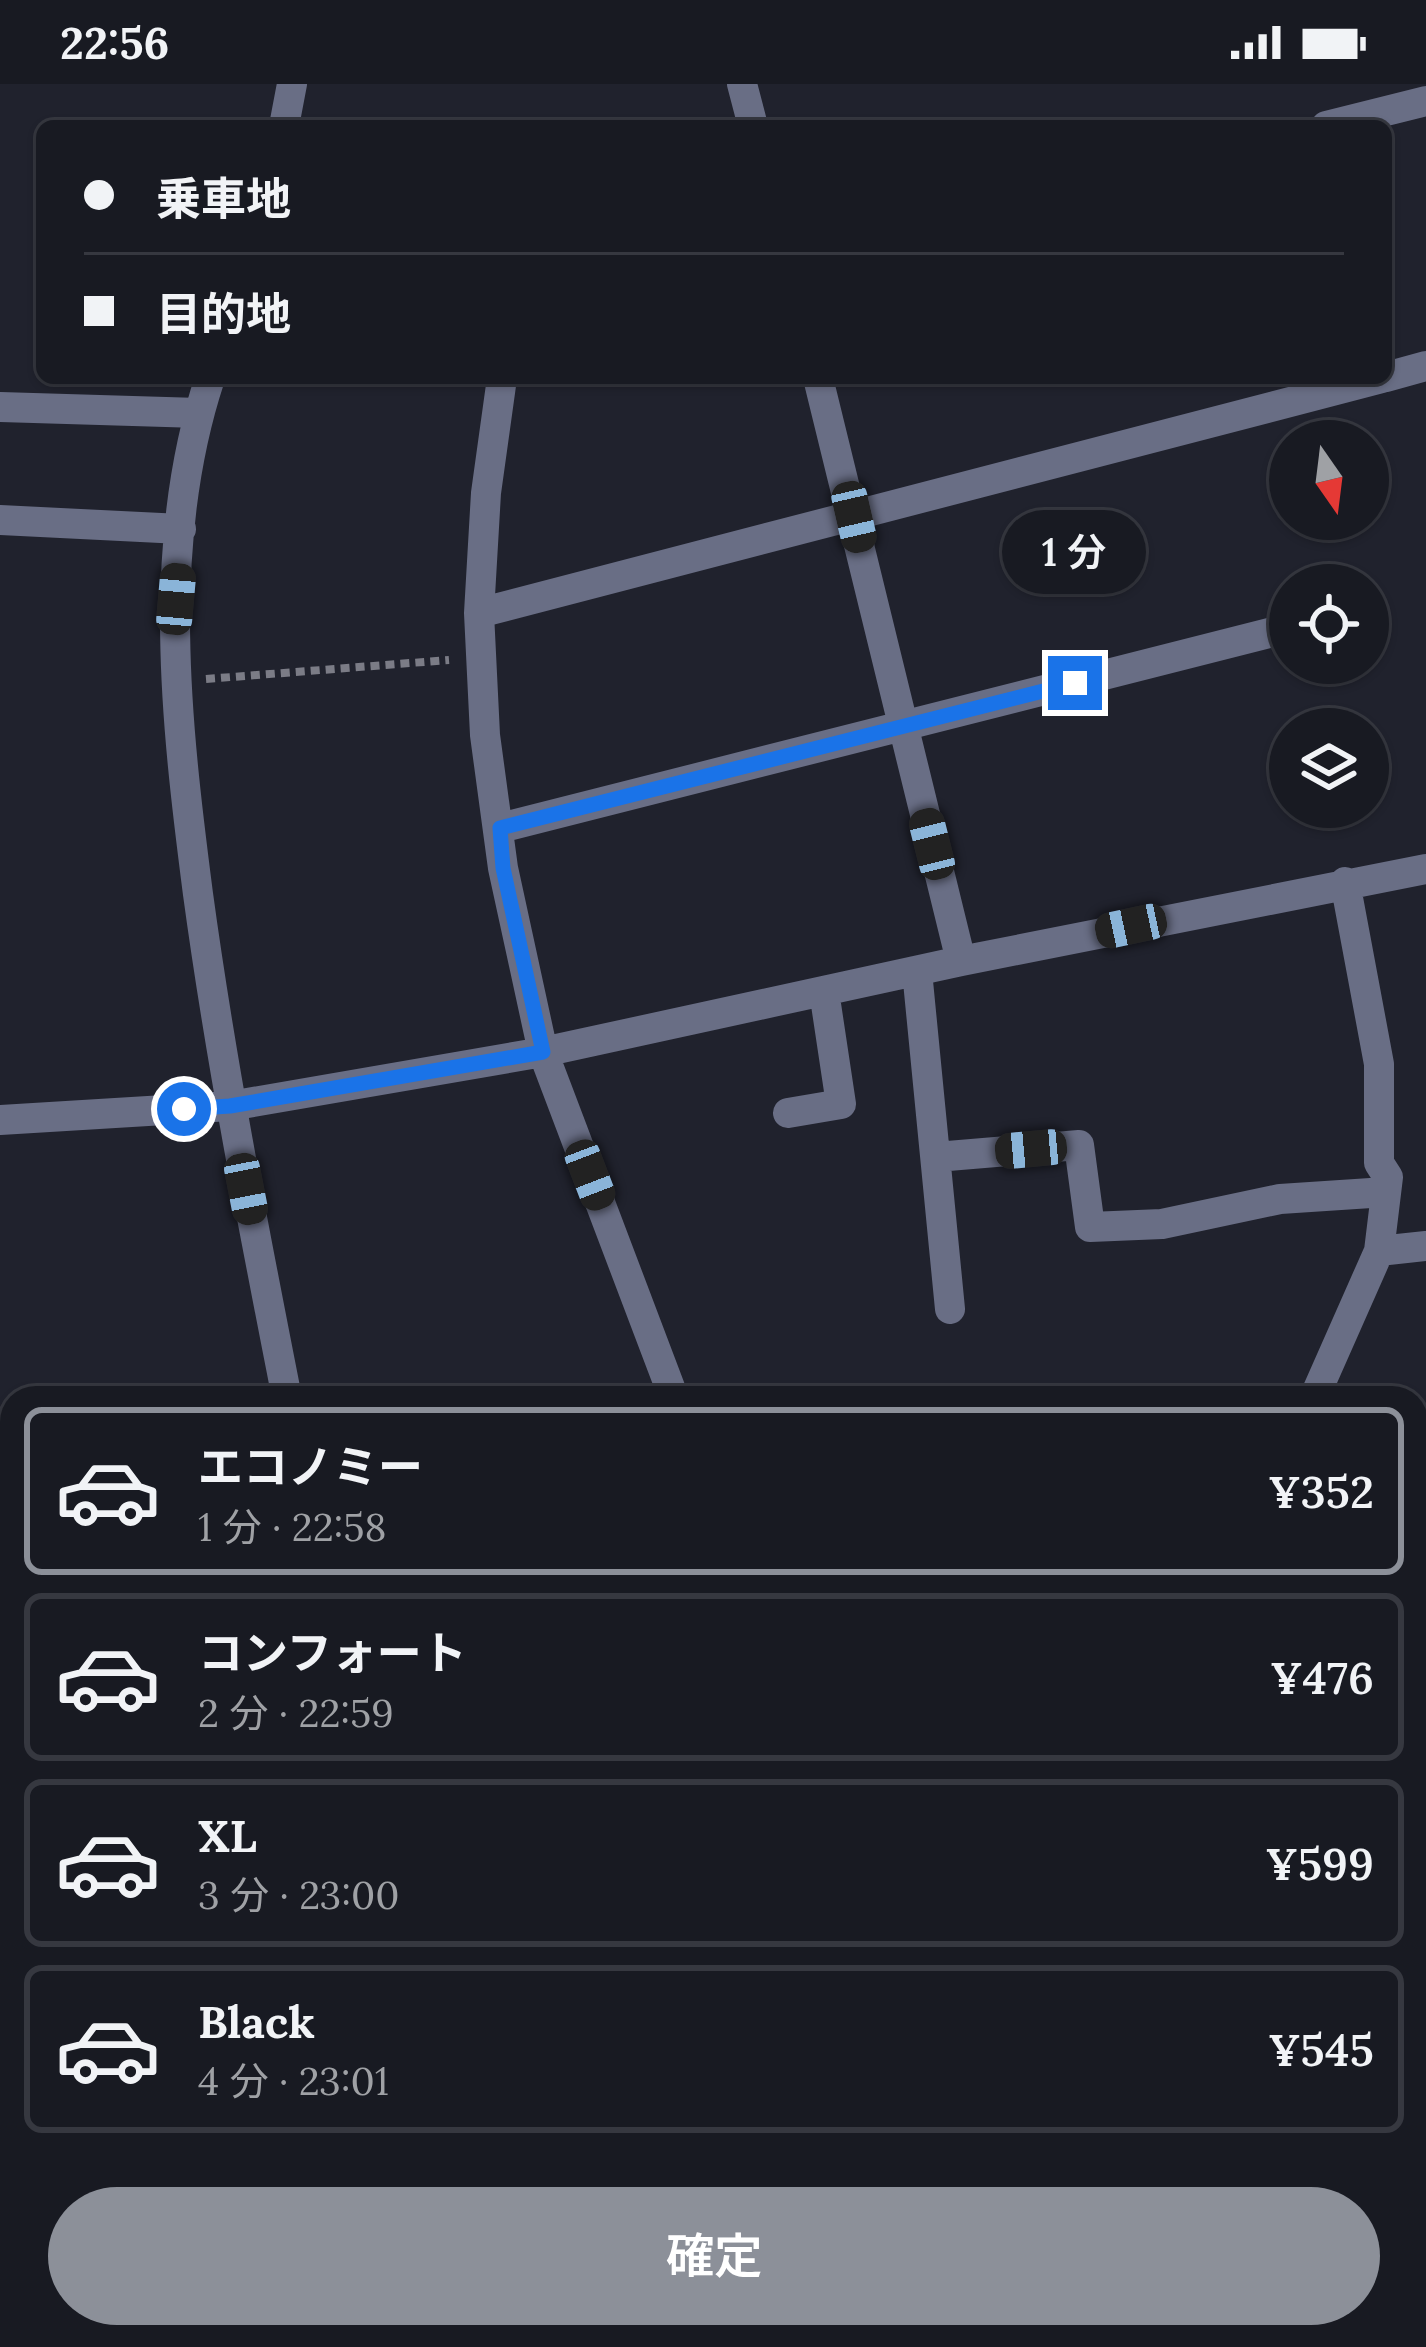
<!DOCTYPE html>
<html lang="ja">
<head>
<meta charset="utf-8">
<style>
	:root { --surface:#181a22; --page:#21232a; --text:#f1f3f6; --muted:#9fa1a5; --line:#363840; --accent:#8c9099 }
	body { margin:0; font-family:Lora,"Noto Sans JP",serif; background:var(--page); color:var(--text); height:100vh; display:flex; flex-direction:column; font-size:45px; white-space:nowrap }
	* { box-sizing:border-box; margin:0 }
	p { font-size:39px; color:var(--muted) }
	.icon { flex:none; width:66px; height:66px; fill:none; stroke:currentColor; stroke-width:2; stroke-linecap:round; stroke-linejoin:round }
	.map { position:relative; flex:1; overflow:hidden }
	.panel { position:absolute; left:0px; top:1302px; width:1428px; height:963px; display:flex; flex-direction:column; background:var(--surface); border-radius:36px 36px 0 0; box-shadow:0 3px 9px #0004,0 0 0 3px var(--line) }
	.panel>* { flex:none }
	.hud { position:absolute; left:36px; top:36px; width:1356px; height:264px; border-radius:18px; box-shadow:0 3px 9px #0004,0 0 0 3px var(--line); display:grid; align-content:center; height:264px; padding:0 48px; background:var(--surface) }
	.needle { width:78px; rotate:166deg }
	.fabs { position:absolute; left:1269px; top:336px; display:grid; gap:24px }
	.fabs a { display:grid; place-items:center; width:120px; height:120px; border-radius:50%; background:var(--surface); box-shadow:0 3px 9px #0004,0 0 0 3px var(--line); font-size:60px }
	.end { position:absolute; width:54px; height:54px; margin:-27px; border:15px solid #1a73e8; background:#fff; box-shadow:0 0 0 6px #fff }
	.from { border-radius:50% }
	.bubble { position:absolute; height:84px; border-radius:42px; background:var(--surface); box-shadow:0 3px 9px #0004,0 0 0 3px var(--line); font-size:39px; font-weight:600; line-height:84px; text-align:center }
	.car { position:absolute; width:36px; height:72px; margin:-36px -18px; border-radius:15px; box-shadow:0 0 9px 3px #0007; background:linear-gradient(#222 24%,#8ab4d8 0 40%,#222 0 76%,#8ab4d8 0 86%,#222 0) }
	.hud b { display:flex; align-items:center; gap:42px; height:114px; font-size:45px }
	.hud b+b { border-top:3px solid var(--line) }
	.hud i { width:30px; height:30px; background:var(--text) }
	ul { padding:21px 0 0; list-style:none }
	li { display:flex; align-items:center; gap:36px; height:168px; margin:0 24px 18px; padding:0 24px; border:6px solid var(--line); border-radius:18px }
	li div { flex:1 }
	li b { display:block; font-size:45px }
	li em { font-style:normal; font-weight:600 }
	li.active { border-color:var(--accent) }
	li>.icon { width:108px; height:108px; stroke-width:1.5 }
	.primary-button { display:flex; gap:24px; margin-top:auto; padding:24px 48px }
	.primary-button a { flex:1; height:138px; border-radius:72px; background:var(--accent); color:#fff; font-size:48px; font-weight:600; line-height:138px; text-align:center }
	.status { display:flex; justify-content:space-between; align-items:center; height:84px; padding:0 60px; background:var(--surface); direction:ltr }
	.status svg { height:33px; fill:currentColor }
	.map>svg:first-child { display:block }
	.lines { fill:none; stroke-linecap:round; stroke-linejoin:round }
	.path { stroke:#7b7c86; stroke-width:8; stroke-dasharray:9 6; stroke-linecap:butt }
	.minor { stroke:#696e85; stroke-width:30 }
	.route { stroke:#1a73e8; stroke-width:15 }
</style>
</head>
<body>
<div class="status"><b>22:56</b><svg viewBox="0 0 49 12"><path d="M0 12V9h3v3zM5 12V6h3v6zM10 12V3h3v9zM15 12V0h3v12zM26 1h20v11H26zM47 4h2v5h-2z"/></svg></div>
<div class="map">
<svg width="1426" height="2263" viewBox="0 0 1426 2263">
	<rect width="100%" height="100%" fill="#20222d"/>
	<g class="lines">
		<path class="path" d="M206,595L449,576"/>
		<path class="minor" d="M742,0L753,42
			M284,42L292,0
			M1326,42L1426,17
			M1386,293L1426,282
			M210,294C155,460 176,640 198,810C221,979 254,1146 287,1314
			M502,294L486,409L479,529L485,651L503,784L543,968L674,1314
			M818,294L961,877
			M0,323L199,329
			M0,436L181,445
			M479,529L1382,294
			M500,744L1289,544
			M917,887L950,1225
			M788,1029L841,1020L824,907
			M0,1036L230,1022L543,968L961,877L1426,785
			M936,1073L1079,1061L1090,1143L1162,1140L1280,1115L1386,1108
			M1379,1167L1426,1162
			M1314,1314L1379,1167L1388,1093L1379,1079V980L1345,798
			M0,1346H5L12,1461
			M0,1637H12
			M1416,1689L1425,1724
			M1416,1972L1426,1978
			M0,2160L12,2159
			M992,2253L993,2263
			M174,2263L176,2260
			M384,2263L388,2253"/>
	</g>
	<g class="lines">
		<path class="route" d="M184,1025L230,1022L543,968L503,784L500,744L1075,599"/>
	</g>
</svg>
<div class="fabs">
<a><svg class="needle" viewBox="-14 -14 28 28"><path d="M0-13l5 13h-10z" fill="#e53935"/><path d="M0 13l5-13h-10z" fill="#9fa1a5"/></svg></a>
<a><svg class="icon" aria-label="locate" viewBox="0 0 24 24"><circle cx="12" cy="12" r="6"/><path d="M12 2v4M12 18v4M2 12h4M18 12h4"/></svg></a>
<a><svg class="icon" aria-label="layers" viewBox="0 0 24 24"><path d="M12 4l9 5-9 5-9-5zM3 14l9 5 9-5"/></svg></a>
</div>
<i class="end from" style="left:184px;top:1025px"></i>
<i class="end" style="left:1075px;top:599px"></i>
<div class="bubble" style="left:1002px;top:426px;width:144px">1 分</div>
<i class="car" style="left:854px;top:433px;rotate:167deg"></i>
<i class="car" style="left:176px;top:515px;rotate:5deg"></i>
<i class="car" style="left:932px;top:760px;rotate:346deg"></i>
<i class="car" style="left:1131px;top:842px;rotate:258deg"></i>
<i class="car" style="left:1031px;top:1065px;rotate:265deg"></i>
<i class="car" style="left:590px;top:1091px;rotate:159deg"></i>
<i class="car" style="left:246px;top:1105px;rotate:169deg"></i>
<div class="hud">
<b><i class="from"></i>乗車地</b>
<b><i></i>目的地</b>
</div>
<section class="panel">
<ul>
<li class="active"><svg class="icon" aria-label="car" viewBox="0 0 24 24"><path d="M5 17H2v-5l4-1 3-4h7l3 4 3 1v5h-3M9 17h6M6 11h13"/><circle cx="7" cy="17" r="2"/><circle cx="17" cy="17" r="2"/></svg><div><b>エコノミー</b><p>1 分 · 22:58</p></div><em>¥352</em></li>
<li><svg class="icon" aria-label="car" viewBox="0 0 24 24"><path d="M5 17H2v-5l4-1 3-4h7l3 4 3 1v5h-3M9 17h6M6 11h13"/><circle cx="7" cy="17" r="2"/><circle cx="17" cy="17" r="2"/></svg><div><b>コンフォート</b><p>2 分 · 22:59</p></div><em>¥476</em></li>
<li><svg class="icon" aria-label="car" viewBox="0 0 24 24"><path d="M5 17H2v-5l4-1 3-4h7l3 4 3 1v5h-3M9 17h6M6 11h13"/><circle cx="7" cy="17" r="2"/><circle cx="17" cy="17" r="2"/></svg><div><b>XL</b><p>3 分 · 23:00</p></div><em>¥599</em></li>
<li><svg class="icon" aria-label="car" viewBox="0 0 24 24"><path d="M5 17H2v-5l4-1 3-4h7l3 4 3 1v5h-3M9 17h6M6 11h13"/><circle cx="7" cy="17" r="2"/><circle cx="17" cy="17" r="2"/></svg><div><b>Black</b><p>4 分 · 23:01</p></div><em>¥545</em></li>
</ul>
<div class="primary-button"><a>確定</a></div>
</section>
</div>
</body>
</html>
